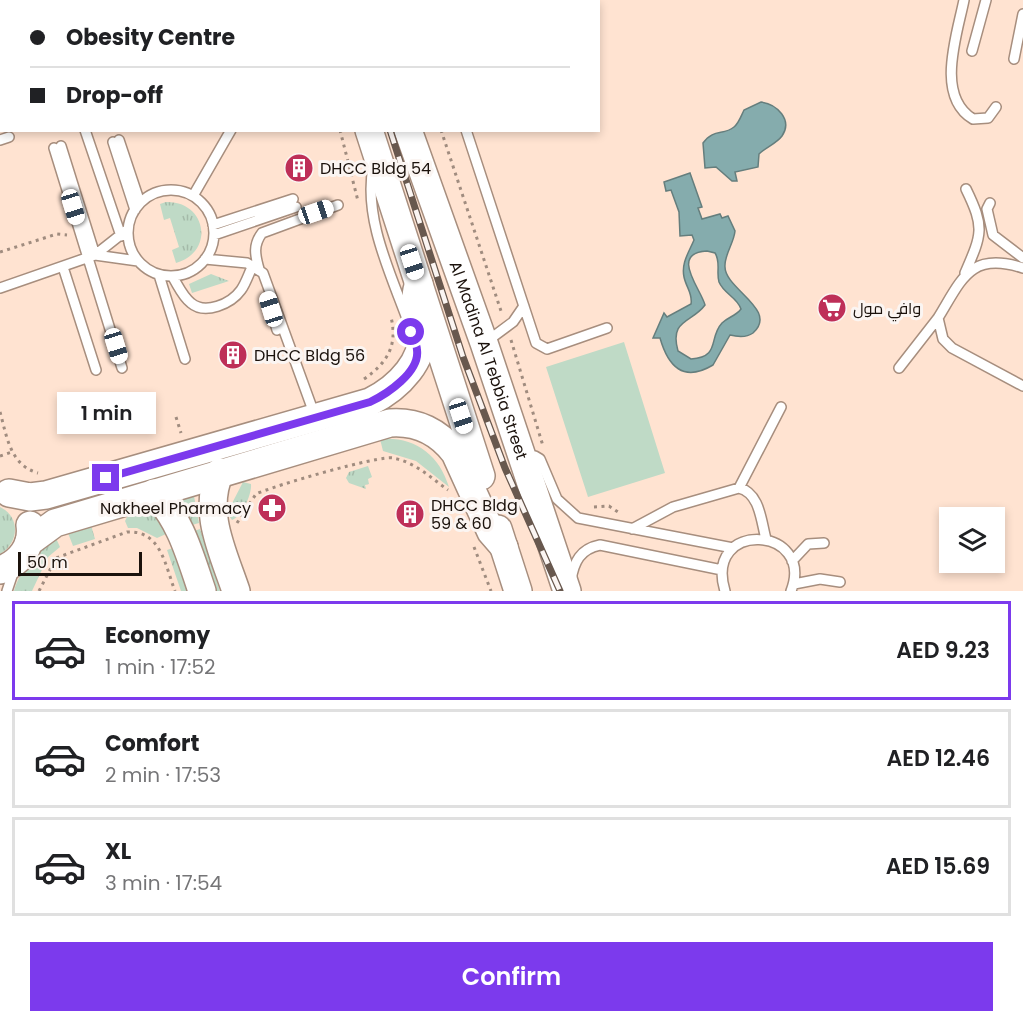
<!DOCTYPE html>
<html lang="en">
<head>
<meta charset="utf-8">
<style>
	:root { --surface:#fff; --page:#f2f2f2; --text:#202124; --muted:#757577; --line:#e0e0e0; --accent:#7c3aed }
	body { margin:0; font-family:Poppins,Cairo,sans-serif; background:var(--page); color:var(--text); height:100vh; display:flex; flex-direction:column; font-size:22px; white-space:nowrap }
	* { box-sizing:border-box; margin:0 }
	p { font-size:20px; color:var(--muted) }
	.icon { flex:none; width:33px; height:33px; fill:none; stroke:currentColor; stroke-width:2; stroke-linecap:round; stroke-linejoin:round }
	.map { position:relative; height:591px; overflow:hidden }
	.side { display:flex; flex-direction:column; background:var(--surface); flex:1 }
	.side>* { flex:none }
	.hud { position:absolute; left:0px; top:0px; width:600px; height:132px; box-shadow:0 3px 9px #0003; display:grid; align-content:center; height:132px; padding:0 30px; background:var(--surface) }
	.buttons { position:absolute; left:939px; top:507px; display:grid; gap:12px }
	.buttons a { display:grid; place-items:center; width:66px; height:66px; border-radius:0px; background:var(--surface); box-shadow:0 3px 9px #0003; font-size:30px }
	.scale { position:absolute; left:18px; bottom:15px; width:124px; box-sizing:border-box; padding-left:6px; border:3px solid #1b120c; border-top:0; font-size:16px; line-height:21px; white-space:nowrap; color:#1b120c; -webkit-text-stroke:4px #fbf5f2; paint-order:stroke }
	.end { position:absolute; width:27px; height:27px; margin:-14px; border:8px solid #7c3aed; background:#fff; box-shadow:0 0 0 3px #fff }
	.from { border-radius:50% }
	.bubble { position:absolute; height:42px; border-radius:0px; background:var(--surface); box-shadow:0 3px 9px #0003; font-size:20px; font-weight:600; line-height:42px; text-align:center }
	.car { position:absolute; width:18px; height:36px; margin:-18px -9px; border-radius:8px; box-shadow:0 0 4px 2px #0007; background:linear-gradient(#fff 24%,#345 0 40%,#fff 0 76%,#345 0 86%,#fff 0) }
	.hud b { display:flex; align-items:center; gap:21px; height:57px; font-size:22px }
	.hud b+b { border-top:2px solid var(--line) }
	.hud i { width:15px; height:15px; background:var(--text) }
	ul { padding:10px 0 0; list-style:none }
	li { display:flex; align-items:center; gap:18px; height:99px; margin:0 12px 9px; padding:0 18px; border:3px solid var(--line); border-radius:0px }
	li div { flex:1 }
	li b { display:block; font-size:22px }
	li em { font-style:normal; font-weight:600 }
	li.current { border-color:var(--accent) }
	li>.icon { width:54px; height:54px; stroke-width:1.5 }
	.primary-button { display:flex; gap:12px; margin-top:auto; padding:12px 30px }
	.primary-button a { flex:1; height:69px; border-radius:0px; background:var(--accent); color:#fff; font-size:24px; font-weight:600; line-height:69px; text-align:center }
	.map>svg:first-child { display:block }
	.grass { fill:url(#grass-tufts) }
	.garden { fill:#bfdac6 }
	.water { fill:#85acad; stroke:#657e7d; stroke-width:1.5; fill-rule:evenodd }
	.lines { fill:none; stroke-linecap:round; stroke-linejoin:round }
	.lane-casing { stroke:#a78e7e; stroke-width:12 }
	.secondary-casing { stroke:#a78e7e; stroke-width:30 }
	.path { stroke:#a08c7f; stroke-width:3; stroke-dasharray:3 4.5; stroke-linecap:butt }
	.lane { stroke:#fff; stroke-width:9 }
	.secondary { stroke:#fff; stroke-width:27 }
	.rail-casing { stroke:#68584e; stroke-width:7 }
	.rail { stroke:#fbf5f2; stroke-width:4.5; stroke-dasharray:14; stroke-linecap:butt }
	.route { stroke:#7c3aed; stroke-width:8 }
	.labels { text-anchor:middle; stroke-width:6; stroke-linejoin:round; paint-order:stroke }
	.poi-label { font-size:16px; fill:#1b120c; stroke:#fbf5f2; text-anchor:start }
	.street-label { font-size:16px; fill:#1b120c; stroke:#fbf5f2 }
</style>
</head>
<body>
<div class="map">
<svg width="1023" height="591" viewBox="0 0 1023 591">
	<defs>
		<pattern id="grass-tufts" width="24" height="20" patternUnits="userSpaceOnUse" patternTransform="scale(1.5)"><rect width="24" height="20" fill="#bfdac6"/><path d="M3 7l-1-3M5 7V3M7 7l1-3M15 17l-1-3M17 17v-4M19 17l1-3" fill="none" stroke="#a4baa9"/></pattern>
	</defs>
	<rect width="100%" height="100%" fill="#ffe3d1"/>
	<path class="grass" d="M166,202C207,201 215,252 176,263L172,250L179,247L170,218L164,220L160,204Z
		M211,274L229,281L192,293L189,284Z
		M368,466L372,477L368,479L369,484L365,485L366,489L349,483L346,478L349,472Z
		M243,482L251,484C252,495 242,516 232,520L227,513Z
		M194,496L199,523L192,525L178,501Z
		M0,507C21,517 19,543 0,554Z
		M141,510L155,513L173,531L157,538L137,528H128L125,521L128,515Z
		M91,525L95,539L73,546L68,533Z
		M200,529L220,591H214L194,531Z
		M55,536L60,547L48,557L32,591H14C19,571 39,549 55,536Z
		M173,548L187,591H181L167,550Z"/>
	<path class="garden" d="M624,342L665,473L588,497L546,367Z
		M380,439C414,436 439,454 449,487L416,461L383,451Z"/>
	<path class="water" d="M761,102C777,104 793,120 782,136C776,144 766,147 759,154L758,167L735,172L737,181H732L716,167L705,168L703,143C714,128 723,136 734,127C739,123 741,116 744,110Z
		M690,173L702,207L698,208L702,219L720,214L722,218L728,216L735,231C734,243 724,255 725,267C725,289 779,310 753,333C746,338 738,337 730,335L713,365C683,383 668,366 660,338H653L664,313L667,317L691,304C693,294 686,287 684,277C681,263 689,252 694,240L692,235L680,236L679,212L671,190L666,191L664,182ZM707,251L715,253C721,262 716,272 719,282C724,294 737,297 741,309C736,316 728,317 722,323C708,338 721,357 691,359L678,351C669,319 692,323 705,305C701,289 669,253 707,251Z"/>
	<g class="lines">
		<g class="lane-casing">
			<path id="lane" d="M964,0C957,35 935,96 973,119L988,118L996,107
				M479,2L481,0
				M526,2L527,0
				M972,51L986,0
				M1014,59L1023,14
				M85,130L121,236
				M466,130L536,343L547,349L607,328
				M0,140L9,137
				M119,140L140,203
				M113,142L135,210
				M61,146L95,255
				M54,148L122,368
				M373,167C363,221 393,278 410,327
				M128 233a43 43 0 1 1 86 0a43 43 0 1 1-86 0Z
				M193,196L231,130
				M990,203L987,209L993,235L1023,258
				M213,225L293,199
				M214,235L296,207
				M95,255L138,261
				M205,259L247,263L263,273L315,416
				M63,267L96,370
				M1023,268C970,251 962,279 938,318L943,339L952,348L1023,386
				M259,269C255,255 253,245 262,233L338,205
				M965,273C982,234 985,228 966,189
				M159,275L185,359
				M172,276C178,285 182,296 191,303C205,315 231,304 241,290C246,283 249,273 253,265
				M0,288L95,255L128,229
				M270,305L277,330
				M486,342L513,322L524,306
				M899,368L938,318
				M527,457L535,456L540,459L557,499L578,518L733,548
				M739,488L781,407
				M632,529L673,507L739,488C760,493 761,521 766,539
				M792,561L808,544L824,543
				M571,580C574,562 580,549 600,545L722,570
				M794,584L820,579L840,582
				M7,591L14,570
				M725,591C703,519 816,526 791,591"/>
		</g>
		<g class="secondary-casing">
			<g id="secondary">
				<path d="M15,0L17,2"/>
				<path d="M87,0L91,2"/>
				<path d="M325,0V2"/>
				<path d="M366,0L367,2"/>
				<path d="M183,2L187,0"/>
				<path d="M275,2L280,0"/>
				<path d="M413,2L414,0"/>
				<path d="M369,130L481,476"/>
				<path id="s1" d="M408,130L484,343L567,591"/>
				<path d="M220,472C202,512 223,552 236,591"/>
				<path d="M9,493L30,497L46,495L370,402C398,388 427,360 422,325C420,311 412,299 419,284"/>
				<path d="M154,493C181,520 190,556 202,591"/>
				<path d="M498,529L518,591"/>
				<path d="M29,542L55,523L390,423C417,421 439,432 455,453L491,532L504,547"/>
				<path d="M0,570C20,563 33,546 30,525"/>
			</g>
		</g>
		<path class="path" d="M222,0L223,2
			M340,130L358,201
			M441,130L502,314
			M0,252L57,234L67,235
			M511,340L543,446
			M364,379C387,363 398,346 391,317
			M0,412C7,437 10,465 38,473
			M176,417L181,433
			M0,456L12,452
			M594,507L609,506L618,512
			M237,523L256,494C273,486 379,455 393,458C415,462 431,478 448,490
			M474,547L491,591
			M39,591L56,558L127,532C161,530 165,565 175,591"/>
		<use href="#lane" class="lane"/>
		<use href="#secondary" class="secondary"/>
		<g class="rail-casing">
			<path id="rail" d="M347,0L348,2
				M390,130L463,357L505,468L560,591"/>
		</g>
		<use href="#rail" class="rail"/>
	</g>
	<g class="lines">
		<path class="route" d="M106,478L370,402C387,394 420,372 417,350C417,344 413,337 411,332"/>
	</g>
	<defs>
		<g id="building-disc" transform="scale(1.5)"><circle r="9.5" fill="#be2f58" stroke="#fbf5f2"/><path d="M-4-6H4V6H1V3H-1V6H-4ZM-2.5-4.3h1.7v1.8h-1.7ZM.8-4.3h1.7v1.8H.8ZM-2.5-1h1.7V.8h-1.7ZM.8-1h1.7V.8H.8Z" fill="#fff"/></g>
		<g id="supermarket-disc" transform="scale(1.5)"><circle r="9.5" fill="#be2f58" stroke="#fbf5f2"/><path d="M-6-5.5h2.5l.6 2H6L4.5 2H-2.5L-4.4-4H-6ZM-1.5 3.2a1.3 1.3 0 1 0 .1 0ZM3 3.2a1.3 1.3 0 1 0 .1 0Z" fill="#fff"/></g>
		<g id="pharmacy-disc" transform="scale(1.5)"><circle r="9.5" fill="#be2f58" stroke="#fbf5f2"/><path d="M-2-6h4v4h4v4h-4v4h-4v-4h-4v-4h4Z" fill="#fff"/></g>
	</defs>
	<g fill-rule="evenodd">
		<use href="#building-disc" x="299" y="168"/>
		<use href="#supermarket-disc" x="832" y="308"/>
		<use href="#building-disc" x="233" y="355"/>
		<use href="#pharmacy-disc" x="272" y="508"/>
		<use href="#building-disc" x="410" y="514"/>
	</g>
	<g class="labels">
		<g class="poi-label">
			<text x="320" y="174">DHCC Bldg 54</text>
			<text x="853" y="314">وافي مول</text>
			<text x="254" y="361">DHCC Bldg 56</text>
			<text x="431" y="511">DHCC Bldg<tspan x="431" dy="18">59 &amp; 60</tspan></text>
			<text x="251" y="514" text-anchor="end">Nakheel Pharmacy</text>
		</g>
		<g class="street-label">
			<text dy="6" stroke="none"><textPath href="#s1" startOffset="244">Al Madina Al Tebbia Street</textPath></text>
		</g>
	</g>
</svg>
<div class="buttons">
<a><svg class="icon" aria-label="layers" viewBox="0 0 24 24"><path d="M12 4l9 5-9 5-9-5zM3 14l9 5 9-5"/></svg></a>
</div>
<div class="scale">50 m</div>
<i class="end from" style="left:411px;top:332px"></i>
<i class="end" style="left:106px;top:478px"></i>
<div class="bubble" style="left:57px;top:392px;width:99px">1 min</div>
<i class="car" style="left:73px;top:207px;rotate:163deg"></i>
<i class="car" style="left:316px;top:212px;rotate:71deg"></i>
<i class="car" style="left:412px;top:262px;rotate:162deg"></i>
<i class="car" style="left:271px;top:309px;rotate:343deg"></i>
<i class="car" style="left:116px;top:346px;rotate:163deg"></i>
<i class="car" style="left:461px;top:416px;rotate:162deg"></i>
<div class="hud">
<b><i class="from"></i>Obesity Centre</b>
<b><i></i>Drop-off</b>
</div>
</div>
<section class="side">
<ul>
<li class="current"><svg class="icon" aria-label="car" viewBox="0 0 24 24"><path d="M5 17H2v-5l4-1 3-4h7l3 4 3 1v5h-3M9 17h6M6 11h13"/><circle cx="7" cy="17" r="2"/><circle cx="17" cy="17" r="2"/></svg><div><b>Economy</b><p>1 min · 17:52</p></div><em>AED 9.23</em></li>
<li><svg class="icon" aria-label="car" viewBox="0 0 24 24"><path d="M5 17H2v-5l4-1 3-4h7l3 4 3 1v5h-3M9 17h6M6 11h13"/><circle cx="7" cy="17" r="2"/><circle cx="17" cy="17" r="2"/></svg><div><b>Comfort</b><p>2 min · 17:53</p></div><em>AED 12.46</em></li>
<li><svg class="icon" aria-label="car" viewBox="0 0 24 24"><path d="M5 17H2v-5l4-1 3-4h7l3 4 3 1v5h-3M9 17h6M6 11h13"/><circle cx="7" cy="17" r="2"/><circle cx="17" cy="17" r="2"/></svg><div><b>XL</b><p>3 min · 17:54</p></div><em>AED 15.69</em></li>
</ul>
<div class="primary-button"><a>Confirm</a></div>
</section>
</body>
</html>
